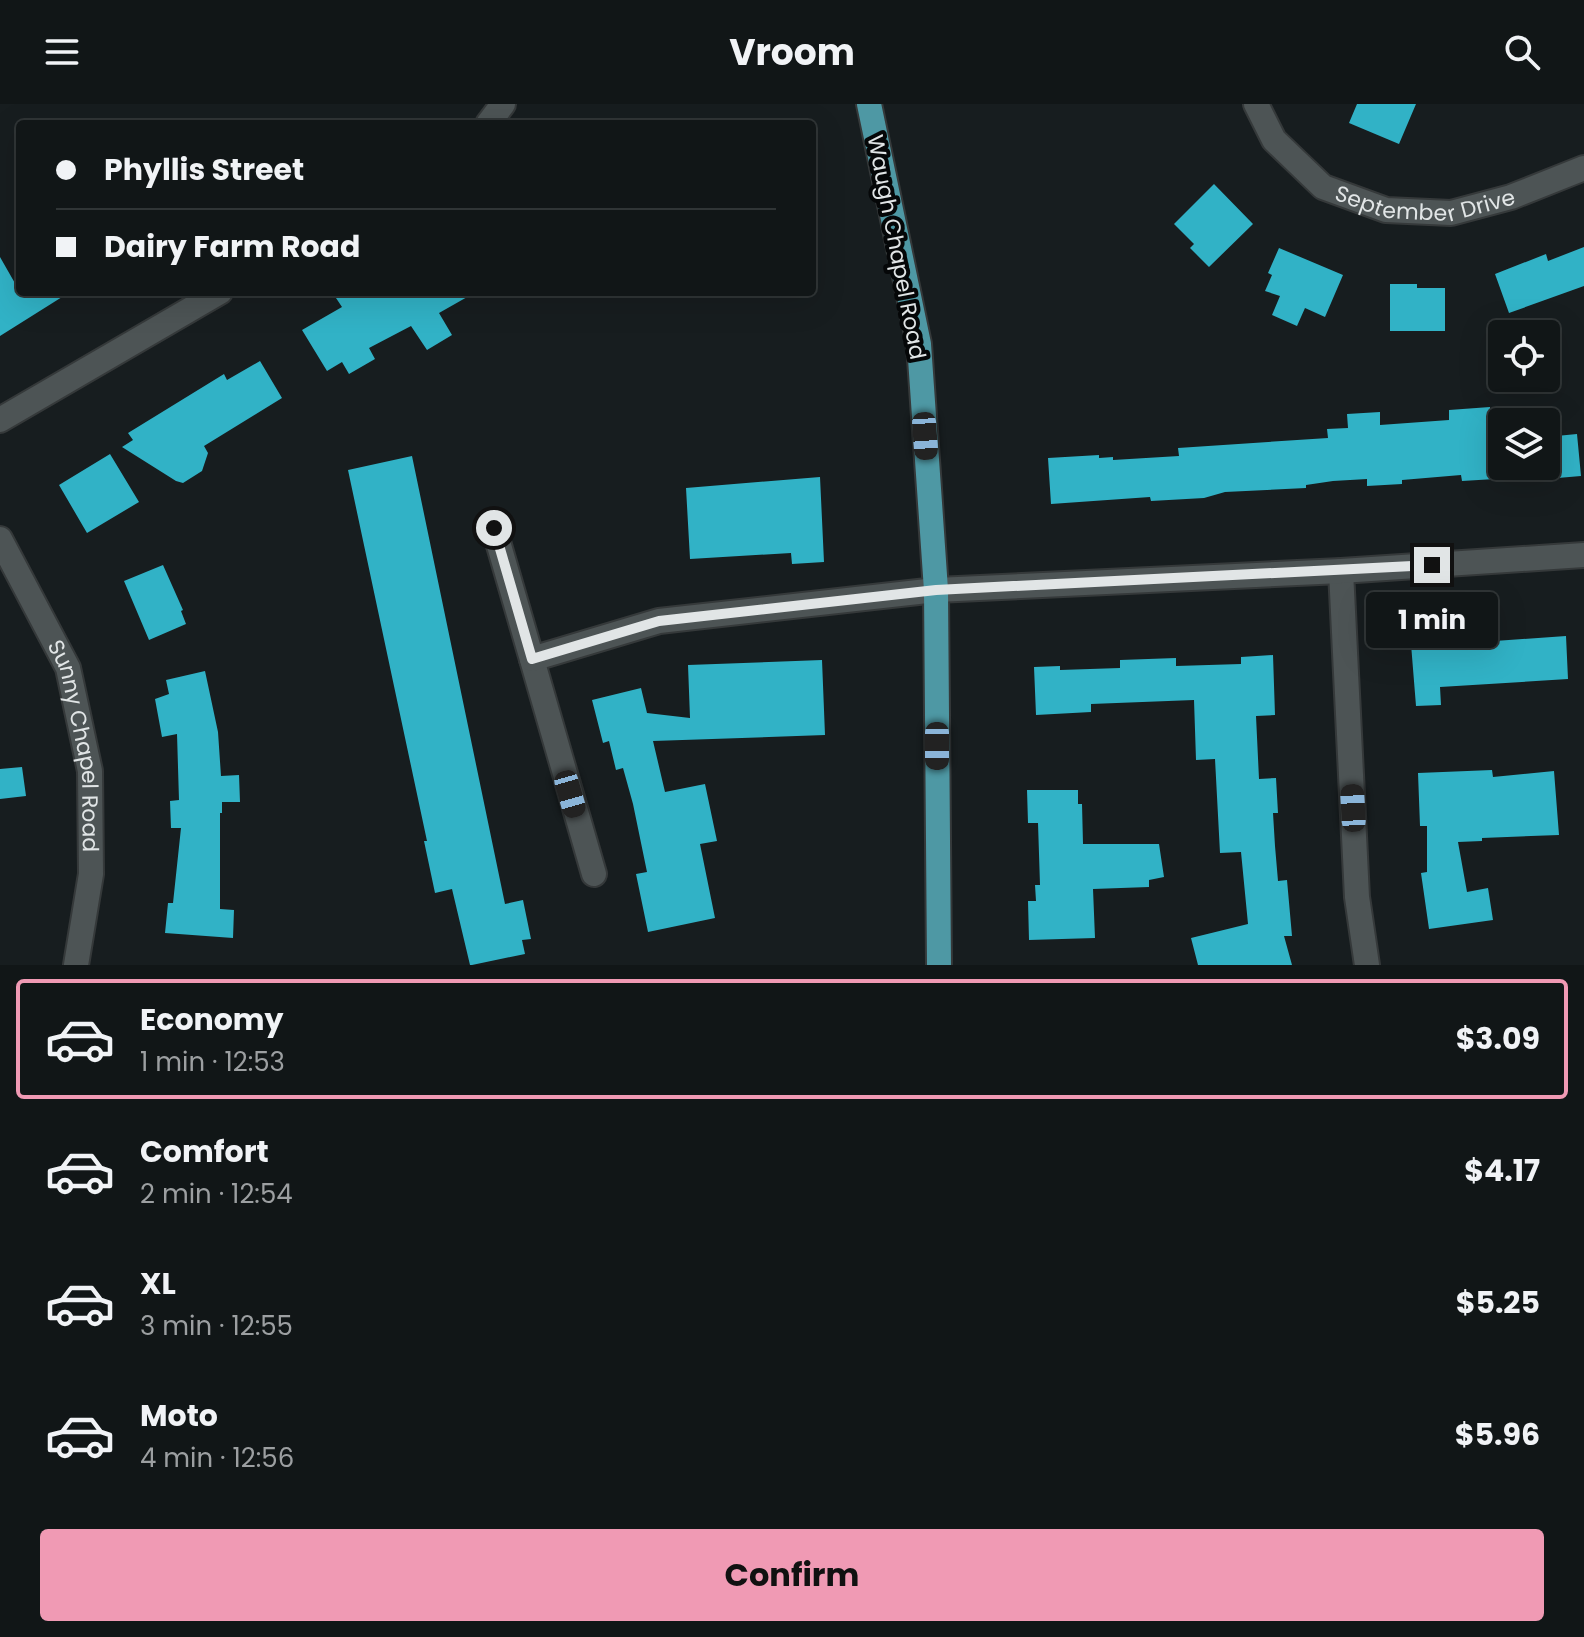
<!DOCTYPE html>
<html lang="en">
<head>
<meta charset="utf-8">
<style>
	:root { --surface:#111617; --page:#1e2324; --text:#f1f3f6; --muted:#9c9fa1; --line:#303536; --accent:#f09ab4 }
	body { margin:0; font-family:Poppins,sans-serif; background:var(--page); color:var(--text); height:100vh; display:flex; flex-direction:column; font-size:30px; white-space:nowrap }
	* { box-sizing:border-box; margin:0 }
	p { font-size:26px; color:var(--muted) }
	.icon { flex:none; width:44px; height:44px; fill:none; stroke:currentColor; stroke-width:2; stroke-linecap:round; stroke-linejoin:round }
	.map { position:relative; height:861px; overflow:hidden }
	.sheet { display:flex; flex-direction:column; background:var(--surface); flex:1 }
	.sheet>* { flex:none }
	.top-card { position:absolute; left:16px; top:16px; width:800px; height:176px; border-radius:8px; box-shadow:0 8px 32px #0002,0 0 0 2px var(--line); display:grid; align-content:center; height:176px; padding:0 40px; background:var(--surface) }
	.fabs { position:absolute; left:1488px; top:216px; display:grid; gap:16px }
	.fabs a { display:grid; place-items:center; width:72px; height:72px; border-radius:8px; background:var(--surface); box-shadow:0 8px 32px #0002,0 0 0 2px var(--line); font-size:40px }
	.end { position:absolute; width:36px; height:36px; margin:-18px; border:10px solid #e1e5e6; background:#111; box-shadow:0 0 0 4px #111 }
	.from { border-radius:50% }
	.bubble { position:absolute; height:56px; border-radius:8px; background:var(--surface); box-shadow:0 8px 32px #0002,0 0 0 2px var(--line); font-size:26px; font-weight:700; line-height:56px; text-align:center }
	.car { position:absolute; width:24px; height:48px; margin:-24px -12px; border-radius:10px; box-shadow:0 0 6px 2px #0007; background:linear-gradient(#222 24%,#8ab4d8 0 40%,#222 0 76%,#8ab4d8 0 86%,#222 0) }
	.top-card b { display:flex; align-items:center; gap:28px; height:76px; font-size:30px }
	.top-card b+b { border-top:2px solid var(--line) }
	.top-card i { width:20px; height:20px; background:var(--text) }
	ul { padding:14px 0 0; list-style:none }
	li { display:flex; align-items:center; gap:24px; height:120px; margin:0 16px 12px; padding:0 24px; border:4px solid transparent; border-radius:8px }
	li div { flex:1 }
	li b { display:block; font-size:30px }
	li em { font-style:normal; font-weight:700 }
	li.on { border-color:var(--accent) }
	li>.icon { width:72px; height:72px; stroke-width:1.5 }
	.button { display:flex; gap:16px; margin-top:auto; padding:16px 40px }
	.button a { flex:1; height:92px; border-radius:8px; background:var(--accent); color:#111; font-size:32px; font-weight:700; line-height:92px; text-align:center }
	header { display:flex; justify-content:space-between; align-items:center; height:104px; padding:0 40px; background:var(--surface); font-size:36px; font-weight:700 }
	.map>svg:first-child { display:block }
	.building { fill:#31b2c6 }
	.lines { fill:none; stroke-linecap:round; stroke-linejoin:round }
	.minor-casing { stroke:#35393a; stroke-width:28 }
	.major-casing { stroke:#35393a; stroke-width:28 }
	.minor { stroke:#4d5455; stroke-width:24 }
	.major { stroke:#4e98a4; stroke-width:24 }
	.route { stroke:#e1e5e6; stroke-width:10 }
	.labels { text-anchor:middle; stroke-width:8; stroke-linejoin:round; paint-order:stroke }
	.street-label { font-size:22px; fill:#e1e5e6; stroke:#050708 }
</style>
</head>
<body>
<header><svg class="icon" aria-label="menu" viewBox="0 0 24 24"><path d="M4 6h16M4 12h16M4 18h16"/></svg>Vroom<svg class="icon" aria-label="search" viewBox="0 0 24 24"><circle cx="10" cy="10" r="6"/><path d="M15 15l6 6"/></svg></header>
<div class="map">
<svg width="1584" height="861" viewBox="0 0 1584 861">
	<rect width="100%" height="100%" fill="#171d1f"/>
	<path class="building" d="M1357,0H1416L1399,40L1349,19Z
		M1214,80L1253,120L1209,163L1190,144L1194,140L1174,120Z
		M1584,143V182L1509,209L1495,170L1546,150L1548,157Z
		M1279,144L1343,171L1325,213L1305,204L1297,222L1272,211L1280,192L1265,187L1272,171L1268,169Z
		M0,153L20,188H70L0,232Z
		M1390,180H1417V184H1445V227H1390Z
		M332,188H476L439,209L452,231L427,246L411,222L369,244L375,255L349,270L342,258L327,267L302,226L342,203Z
		M260,257L282,294L204,342L208,349L202,367L183,379L176,377L122,343L133,336L128,329L224,270L227,276Z
		M1490,303L1495,375L1462,377L1461,371L1402,376V380L1367,382V375L1333,377L1306,381V384L1225,388L1204,394L1151,397L1150,393L1051,400L1048,354L1099,351V354L1113,353V356L1179,352L1178,344L1328,334L1327,325L1348,324L1347,310L1380,308V321L1449,316V306Z
		M1577,330L1581,372L1546,375V333Z
		M110,350L139,398L87,429L59,381Z
		M412,352L505,800L523,796L531,835L522,836L525,850L472,861H470L452,785L435,789L424,737H427L348,366Z
		M820,373L824,458L792,460L791,449L690,455L686,384Z
		M163,461L183,506L181,507L186,520L149,536L124,477Z
		M1566,532L1568,575L1440,583L1441,601L1416,602L1411,540L1467,537V539Z
		M1273,551L1275,611L1256,612L1259,675L1276,674L1278,709H1273L1275,742L1278,777L1287,776L1292,832H1284L1292,861H1198L1191,834L1248,820L1241,748L1220,749L1215,655L1196,656L1194,596L1091,600V608L1036,611L1034,563L1060,562V566L1120,564V556L1176,554V562L1241,560V553Z
		M822,556L825,631L653,637L665,688L705,680L717,737L700,740L715,814L648,828L636,770L647,768L633,700L623,664L616,666L609,637L603,639L592,596L641,584L647,609L690,614L688,561Z
		M205,567L218,628L221,672L239,671L240,698H222V709H220V805L234,806L233,834L165,829L168,799H173L181,724H171L170,697L179,696L177,630L162,633L155,595L169,590L166,576Z
		M22,663L26,692L0,695V665Z
		M1492,666L1493,673L1554,667L1559,731L1482,734V737L1458,738L1467,788L1488,784L1493,816L1429,825L1421,769L1427,768V722H1420L1418,669Z
		M1027,686H1078V700H1082L1083,740H1159L1164,773L1149,776V783L1093,785L1095,834L1029,836L1028,797H1036L1035,781H1040L1038,719H1028Z"/>
	<g class="lines">
		<g class="minor-casing">
			<g id="minor">
				<path id="s1" d="M1256,0L1274,36L1323,83L1386,106L1451,109L1511,93L1584,64"/>
				<path d="M488,20L503,0"/>
				<path d="M0,316L220,188"/>
				<path d="M494,424L594,770"/>
				<path id="s2" d="M0,435L68,564L90,667L91,770L76,861"/>
				<path d="M1341,467L1357,793L1367,861"/>
				<path d="M532,555L659,517L936,486L1341,467L1584,451"/>
			</g>
		</g>
		<g class="major-casing">
			<path id="major" d="M869,0L919,240L936,486L939,861"/>
		</g>
		<use href="#minor" class="minor"/>
		<use href="#major" class="major"/>
	</g>
	<g class="lines">
		<path class="route" d="M494,424L532,555L659,517L936,486L1432,461"/>
	</g>
	<g class="labels">
		<g class="street-label">
			<text dy="8" stroke="none"><textPath href="#s1" startOffset="214">September Drive</textPath></text>
			<text transform="translate(897 143) rotate(79)" y="8">Waugh Chapel Road</text>
			<text dy="8" stroke="none"><textPath href="#s2" startOffset="224">Sunny Chapel Road</textPath></text>
		</g>
	</g>
</svg>
<div class="fabs">
<a><svg class="icon" aria-label="locate" viewBox="0 0 24 24"><circle cx="12" cy="12" r="6"/><path d="M12 2v4M12 18v4M2 12h4M18 12h4"/></svg></a>
<a><svg class="icon" aria-label="layers" viewBox="0 0 24 24"><path d="M12 4l9 5-9 5-9-5zM3 14l9 5 9-5"/></svg></a>
</div>
<i class="end from" style="left:494px;top:424px"></i>
<i class="end" style="left:1432px;top:461px"></i>
<div class="bubble" style="left:1366px;top:488px;width:132px">1 min</div>
<i class="car" style="left:925px;top:332px;rotate:176deg"></i>
<i class="car" style="left:937px;top:642px;rotate:180deg"></i>
<i class="car" style="left:570px;top:690px;rotate:164deg"></i>
<i class="car" style="left:1353px;top:704px;rotate:357deg"></i>
<div class="top-card">
<b><i class="from"></i>Phyllis Street</b>
<b><i></i>Dairy Farm Road</b>
</div>
</div>
<section class="sheet">
<ul>
<li class="on"><svg class="icon" aria-label="car" viewBox="0 0 24 24"><path d="M5 17H2v-5l4-1 3-4h7l3 4 3 1v5h-3M9 17h6M6 11h13"/><circle cx="7" cy="17" r="2"/><circle cx="17" cy="17" r="2"/></svg><div><b>Economy</b><p>1 min · 12:53</p></div><em>$3.09</em></li>
<li><svg class="icon" aria-label="car" viewBox="0 0 24 24"><path d="M5 17H2v-5l4-1 3-4h7l3 4 3 1v5h-3M9 17h6M6 11h13"/><circle cx="7" cy="17" r="2"/><circle cx="17" cy="17" r="2"/></svg><div><b>Comfort</b><p>2 min · 12:54</p></div><em>$4.17</em></li>
<li><svg class="icon" aria-label="car" viewBox="0 0 24 24"><path d="M5 17H2v-5l4-1 3-4h7l3 4 3 1v5h-3M9 17h6M6 11h13"/><circle cx="7" cy="17" r="2"/><circle cx="17" cy="17" r="2"/></svg><div><b>XL</b><p>3 min · 12:55</p></div><em>$5.25</em></li>
<li><svg class="icon" aria-label="car" viewBox="0 0 24 24"><path d="M5 17H2v-5l4-1 3-4h7l3 4 3 1v5h-3M9 17h6M6 11h13"/><circle cx="7" cy="17" r="2"/><circle cx="17" cy="17" r="2"/></svg><div><b>Moto</b><p>4 min · 12:56</p></div><em>$5.96</em></li>
</ul>
<div class="button"><a>Confirm</a></div>
</section>
</body>
</html>
